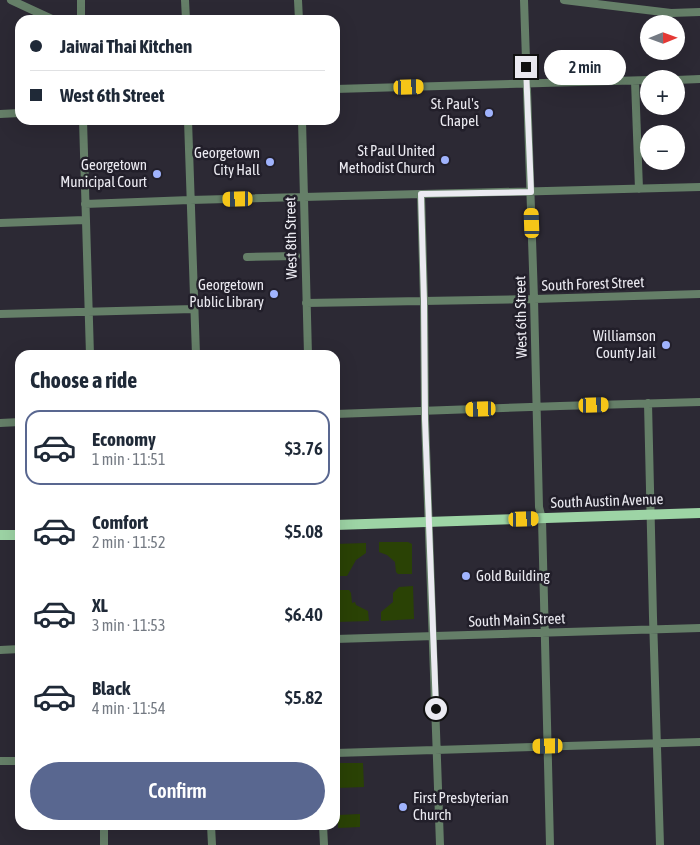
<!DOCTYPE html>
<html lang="en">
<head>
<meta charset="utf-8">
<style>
	:root { --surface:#fff; --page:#f6f6f7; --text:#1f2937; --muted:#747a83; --line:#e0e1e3; --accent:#596790 }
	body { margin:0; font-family:"Asap Condensed",sans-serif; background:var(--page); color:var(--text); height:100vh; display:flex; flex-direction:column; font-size:19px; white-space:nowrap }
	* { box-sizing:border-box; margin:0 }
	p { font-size:16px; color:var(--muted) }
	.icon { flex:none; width:28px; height:28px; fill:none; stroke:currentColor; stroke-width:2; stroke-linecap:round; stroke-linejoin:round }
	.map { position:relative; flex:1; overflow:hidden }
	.side { position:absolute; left:15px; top:350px; width:325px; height:480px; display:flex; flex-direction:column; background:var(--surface); border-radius:15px; box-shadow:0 5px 20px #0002 }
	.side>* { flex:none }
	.hud { position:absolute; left:15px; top:15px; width:325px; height:110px; border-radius:15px; box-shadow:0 5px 20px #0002; display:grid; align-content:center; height:110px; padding:0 15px; background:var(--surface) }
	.needle { width:32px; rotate:89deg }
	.fabs { position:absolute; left:640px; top:15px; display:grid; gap:10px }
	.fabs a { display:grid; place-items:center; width:45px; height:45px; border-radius:50%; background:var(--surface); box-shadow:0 5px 20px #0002; font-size:25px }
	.end { position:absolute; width:22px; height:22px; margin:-11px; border:6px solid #ebeaf1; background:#111; box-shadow:0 0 0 2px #111 }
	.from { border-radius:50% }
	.bubble { position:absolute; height:35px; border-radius:18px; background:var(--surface); box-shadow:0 5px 20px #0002; font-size:16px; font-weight:600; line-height:35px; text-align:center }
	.car { position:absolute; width:15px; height:30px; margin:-15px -8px; border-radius:6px; box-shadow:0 0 4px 1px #0007; background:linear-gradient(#f5c518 24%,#345 0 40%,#f5c518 0 76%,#345 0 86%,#f5c518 0) }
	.hud b { display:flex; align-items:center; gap:18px; height:48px; font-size:19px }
	.hud b+b { border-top:1px solid var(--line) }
	.hud i { width:12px; height:12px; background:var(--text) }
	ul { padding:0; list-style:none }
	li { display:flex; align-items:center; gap:15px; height:75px; margin:0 10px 8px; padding:0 5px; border:2px solid transparent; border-radius:15px }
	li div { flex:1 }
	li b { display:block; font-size:19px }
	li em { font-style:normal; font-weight:600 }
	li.active { border-color:var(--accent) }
	li>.icon { width:45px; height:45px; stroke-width:1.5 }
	h2 { padding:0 15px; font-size:22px; line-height:60px }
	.cta { display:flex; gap:10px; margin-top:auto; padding:10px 15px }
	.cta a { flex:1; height:58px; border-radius:30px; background:var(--accent); color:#fff; font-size:20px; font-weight:600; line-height:58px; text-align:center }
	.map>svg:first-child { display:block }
	.green { fill:#2a4205 }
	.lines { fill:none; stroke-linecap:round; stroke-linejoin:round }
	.minor { stroke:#657f68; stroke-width:8 }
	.major { stroke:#9dd4a5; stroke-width:10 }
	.route { stroke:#ebeaf1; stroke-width:6 }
	.poi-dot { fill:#a0b3fd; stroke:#221f2a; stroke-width:2 }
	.labels { text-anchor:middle; stroke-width:5; stroke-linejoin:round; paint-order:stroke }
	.poi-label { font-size:15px; fill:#ebeaf1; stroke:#221f2a; text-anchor:end }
	.street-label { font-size:15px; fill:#ebeaf1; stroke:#221f2a }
</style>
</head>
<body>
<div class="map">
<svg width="700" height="845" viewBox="0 0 700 845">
	<rect width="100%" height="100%" fill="#2c2934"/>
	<path class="green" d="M379,542H408L412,544V574H398L396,572L395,562L387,555L379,552Z
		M366,543V553L356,560L347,576H335V544Z
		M413,586L414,619L381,621V612L393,602V593L399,587Z
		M335,590H349L351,593L352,603L355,602L356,605L368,611L369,621L336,622Z
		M336,763H363L364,787L337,788Z
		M360,814V827L338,828V815Z"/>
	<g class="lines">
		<path class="minor" d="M11,0L54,20
			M81,0V20
			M185,0L186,20
			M298,0L299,20
			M524,0L534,299L539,507L542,519L550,845
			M564,0L671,13L700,12
			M676,80L700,79
			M635,81L639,189
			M335,89L649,80
			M0,114L20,113
			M83,120L90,355
			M188,120L196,355
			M302,120L308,355
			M421,194L424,301L425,419L440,845
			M85,204L190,200L700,187
			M0,223L85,220
			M247,257L296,256
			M306,303L534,299L700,294
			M0,314L194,309
			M648,403L653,617L660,845
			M335,414L560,406L700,402
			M0,423L20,422
			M335,639L700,628
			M0,650L20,649
			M335,753L700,742
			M0,761H20
			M104,825V845
			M211,825L212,845
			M323,825L324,845"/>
		<path class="major" d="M335,525L700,513
			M0,535H20"/>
	</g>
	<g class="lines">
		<path class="route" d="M436,709L425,419L424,301L421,194L531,192L526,67"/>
	</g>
	<g class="poi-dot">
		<circle cx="489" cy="113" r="5"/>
		<circle cx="445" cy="160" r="5"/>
		<circle cx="270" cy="162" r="5"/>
		<circle cx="157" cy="174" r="5"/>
		<circle cx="274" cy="294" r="5"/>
		<circle cx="666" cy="345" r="5"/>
		<circle cx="466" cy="576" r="5"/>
		<circle cx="403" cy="807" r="5"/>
	</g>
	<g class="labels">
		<g class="poi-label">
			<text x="479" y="109">St. Paul's<tspan x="479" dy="17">Chapel</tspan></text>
			<text x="435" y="156">St Paul United<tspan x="435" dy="17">Methodist Church</tspan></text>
			<text x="260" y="158">Georgetown<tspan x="260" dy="17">City Hall</tspan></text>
			<text x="147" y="170">Georgetown<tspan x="147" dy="17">Municipal Court</tspan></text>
			<text x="264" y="290">Georgetown<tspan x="264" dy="17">Public Library</tspan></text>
			<text x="656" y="341">Williamson<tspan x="656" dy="17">County Jail</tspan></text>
			<text x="476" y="581" text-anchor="start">Gold Building</text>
			<text x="413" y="803" text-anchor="start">First Presbyterian<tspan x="413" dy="17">Church</tspan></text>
		</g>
		<g class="street-label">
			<text transform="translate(291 238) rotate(-91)" y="5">West 8th Street</text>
			<text transform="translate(593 284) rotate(-2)" y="5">South Forest Street</text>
			<text transform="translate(521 317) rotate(-91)" y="5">West 6th Street</text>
			<text transform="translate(607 501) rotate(-2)" y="5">South Austin Avenue</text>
			<text transform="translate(517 620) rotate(-2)" y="5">South Main Street</text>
		</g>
	</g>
</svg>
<div class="fabs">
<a><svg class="needle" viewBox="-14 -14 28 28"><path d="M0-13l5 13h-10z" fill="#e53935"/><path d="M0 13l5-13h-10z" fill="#747a83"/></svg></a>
<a>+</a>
<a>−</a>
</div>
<i class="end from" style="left:436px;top:709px"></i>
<i class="end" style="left:526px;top:67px"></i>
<div class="bubble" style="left:544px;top:50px;width:82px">2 min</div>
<i class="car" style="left:409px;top:87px;rotate:88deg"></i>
<i class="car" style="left:238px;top:199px;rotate:269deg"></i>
<i class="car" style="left:532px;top:223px;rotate:358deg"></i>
<i class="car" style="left:594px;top:405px;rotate:88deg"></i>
<i class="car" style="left:481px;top:409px;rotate:268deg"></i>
<i class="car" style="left:524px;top:519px;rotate:88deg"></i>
<i class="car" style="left:548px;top:746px;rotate:269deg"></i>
<div class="hud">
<b><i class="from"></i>Jaiwai Thai Kitchen</b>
<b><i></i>West 6th Street</b>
</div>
<section class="side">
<h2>Choose a ride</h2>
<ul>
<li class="active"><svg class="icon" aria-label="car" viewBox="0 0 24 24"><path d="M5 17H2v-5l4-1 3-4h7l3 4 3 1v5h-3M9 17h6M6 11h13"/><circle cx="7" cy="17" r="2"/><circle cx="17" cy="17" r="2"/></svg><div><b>Economy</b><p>1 min · 11:51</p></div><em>$3.76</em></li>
<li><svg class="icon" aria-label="car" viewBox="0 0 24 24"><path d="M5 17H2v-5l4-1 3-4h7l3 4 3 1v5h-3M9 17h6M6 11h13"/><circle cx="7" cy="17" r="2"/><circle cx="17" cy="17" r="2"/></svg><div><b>Comfort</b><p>2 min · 11:52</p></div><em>$5.08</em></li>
<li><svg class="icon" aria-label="car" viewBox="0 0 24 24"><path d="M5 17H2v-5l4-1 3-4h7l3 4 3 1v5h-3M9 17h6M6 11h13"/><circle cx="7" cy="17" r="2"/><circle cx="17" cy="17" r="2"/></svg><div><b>XL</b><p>3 min · 11:53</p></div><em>$6.40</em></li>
<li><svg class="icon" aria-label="car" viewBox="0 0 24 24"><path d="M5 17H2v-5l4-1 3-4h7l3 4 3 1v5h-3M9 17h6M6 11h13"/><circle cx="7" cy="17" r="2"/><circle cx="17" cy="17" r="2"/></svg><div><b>Black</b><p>4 min · 11:54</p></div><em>$5.82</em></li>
</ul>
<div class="cta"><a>Confirm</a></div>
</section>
</div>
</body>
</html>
